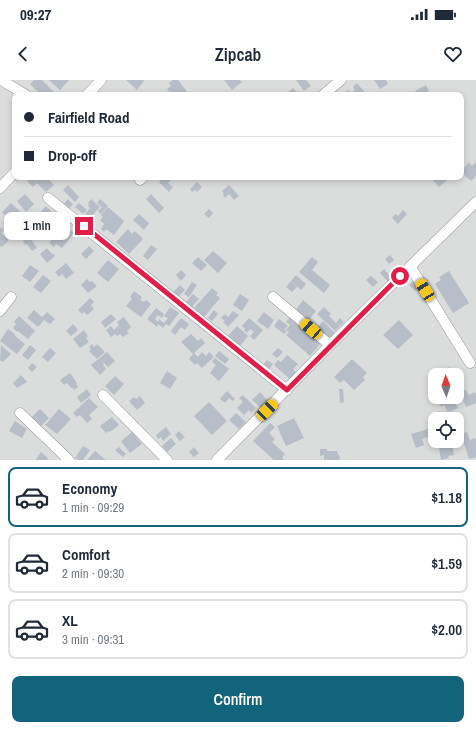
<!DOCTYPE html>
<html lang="en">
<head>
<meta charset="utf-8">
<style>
	:root { --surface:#fff; --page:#f6f6f7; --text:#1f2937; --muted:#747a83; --line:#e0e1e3; --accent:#12647a }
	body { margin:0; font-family:"Archivo Narrow",sans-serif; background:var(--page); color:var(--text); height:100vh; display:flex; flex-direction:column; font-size:15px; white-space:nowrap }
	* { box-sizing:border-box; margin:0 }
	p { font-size:13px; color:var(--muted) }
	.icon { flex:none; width:22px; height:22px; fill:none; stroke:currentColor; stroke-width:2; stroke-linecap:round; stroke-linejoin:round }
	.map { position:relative; height:380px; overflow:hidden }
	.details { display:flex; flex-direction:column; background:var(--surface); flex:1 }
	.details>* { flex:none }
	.banner { position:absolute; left:12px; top:12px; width:452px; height:88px; border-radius:8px; box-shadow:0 2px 6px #0003; display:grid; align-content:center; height:88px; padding:0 12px; background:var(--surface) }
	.needle { width:26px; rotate:358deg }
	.controls { position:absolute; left:428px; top:288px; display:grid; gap:8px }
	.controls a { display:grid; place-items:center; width:36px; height:36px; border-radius:8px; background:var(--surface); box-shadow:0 2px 6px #0003; font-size:20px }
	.end { position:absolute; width:18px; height:18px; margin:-9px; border:5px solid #e11d48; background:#fff; box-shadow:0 0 0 2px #fff }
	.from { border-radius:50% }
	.bubble { position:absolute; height:28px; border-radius:8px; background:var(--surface); box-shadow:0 2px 6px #0003; font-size:13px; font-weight:600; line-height:28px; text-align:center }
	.car { position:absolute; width:12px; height:24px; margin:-12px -6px; border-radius:5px; box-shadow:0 0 3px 1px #0007; background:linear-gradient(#f5c518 24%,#345 0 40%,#f5c518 0 76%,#345 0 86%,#f5c518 0) }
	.banner b { display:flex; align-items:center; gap:14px; height:38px; font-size:15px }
	.banner b+b { border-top:1px solid var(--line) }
	.banner i { width:10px; height:10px; background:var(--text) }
	ul { padding:7px 0 0; list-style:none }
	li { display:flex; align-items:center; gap:12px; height:60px; margin:0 8px 6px; padding:0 4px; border:2px solid var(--line); border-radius:8px }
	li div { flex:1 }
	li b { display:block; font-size:15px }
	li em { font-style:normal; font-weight:600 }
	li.on { border-color:var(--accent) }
	li>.icon { width:36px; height:36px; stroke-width:1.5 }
	.cta { display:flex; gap:8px; margin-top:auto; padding:8px 12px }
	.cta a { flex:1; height:46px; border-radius:8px; background:var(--accent); color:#fff; font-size:16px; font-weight:600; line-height:46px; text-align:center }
	.status { display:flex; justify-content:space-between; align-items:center; height:28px; padding:0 20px; background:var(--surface); direction:ltr }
	.status svg { height:11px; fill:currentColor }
	header { display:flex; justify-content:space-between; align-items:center; height:52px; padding:0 12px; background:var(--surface); font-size:18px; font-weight:600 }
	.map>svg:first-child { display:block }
	.residential { fill:#dbdcdc; fill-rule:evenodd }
	.building { fill:#b8bec7 }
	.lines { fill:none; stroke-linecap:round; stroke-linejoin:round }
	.minor-casing { stroke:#989898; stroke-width:11 }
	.minor { stroke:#fff; stroke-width:10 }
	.route { stroke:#e11d48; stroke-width:5 }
</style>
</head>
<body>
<div class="status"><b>09:27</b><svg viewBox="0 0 49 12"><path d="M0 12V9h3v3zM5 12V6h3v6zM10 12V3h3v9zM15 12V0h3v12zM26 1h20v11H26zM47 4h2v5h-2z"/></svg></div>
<header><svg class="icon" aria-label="back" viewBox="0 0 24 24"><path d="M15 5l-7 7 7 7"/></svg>Zipcab<svg class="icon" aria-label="heart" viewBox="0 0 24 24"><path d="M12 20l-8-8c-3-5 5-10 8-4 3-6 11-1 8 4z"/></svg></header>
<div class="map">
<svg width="476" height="380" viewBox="0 0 476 380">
	<rect width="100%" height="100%" fill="#e4e6ef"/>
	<path class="residential" d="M0,0H476V380H0ZM15,15H461V97H15ZM435,295H457V317H435ZM435,339H457V361H435Z"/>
	<path class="building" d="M34,0H42L55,13L53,15H41L30,4Z
		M49,0H69L60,10Z
		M126,0H143L144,1L137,10Z
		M173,0H178L188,13L186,15H172L167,9L171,6L169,3Z
		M224,0H240L242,2L232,10Z
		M296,0H306L311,6L304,11Z
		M374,0H386L388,4L380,9Z
		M357,3L367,15H345L344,13L348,10L351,13L355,10L353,7Z
		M426,5L429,11L420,15H417L415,11Z
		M293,8L297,12L298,11L302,15H289L287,13Z
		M469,82L472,86L476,82V96L471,101L461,92Z
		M31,97H46L54,105L46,112L37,103L33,107L27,101Z
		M162,97H173L168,103L173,107L169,112L159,102Z
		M430,97H451L439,107Z
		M197,102L202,107L197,112L195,110L192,112L190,109Z
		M68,105L79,117L75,122L63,110Z
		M229,105L239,116L234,120L229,114L225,118L223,115L224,114L222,111Z
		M25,114L34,124L26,132L17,121Z
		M151,114L164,128L159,133L146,119Z
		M68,119L73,124L67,131L62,126Z
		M91,119L100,127L90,138L85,134L90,128L88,126L89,124L88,123Z
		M100,119L108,126L101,134L98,131L102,127L97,123Z
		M11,123L24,135L17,143L8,135L6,136L2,132Z
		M79,123L87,130L83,134L75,127Z
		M46,126L52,132L47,137L44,134L41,137L38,135Z
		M108,127L124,141L114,155L106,149L104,152L101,149L104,144L100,140L103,137L101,135Z
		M209,129L213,133L209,138L204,134Z
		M403,130L407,134L398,144L392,138L395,134L398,136Z
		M139,134L149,143L144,150L133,140Z
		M55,141L61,145L50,158L45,154Z
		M63,145L74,153L62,168L56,164L54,167L49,163Z
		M0,147L4,150L1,153L9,160L2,167L0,166Z
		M128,149L132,154L135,151L143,159L129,174L116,162Z
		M32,155L35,159L32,161L37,168L32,171L27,164L25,165L23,161Z
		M151,165L157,169L148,180L143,176Z
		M89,166L94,171L86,179L81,174Z
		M47,168L52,174L53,173L55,176L47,183L40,174Z
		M213,171L227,183L218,193L204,180Z
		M390,175L394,180L389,184L385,179Z
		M198,177L207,185L201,191L192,183Z
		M312,177L318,182L312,190L330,205L324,213L299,192Z
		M108,180L119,189L108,202L97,193Z
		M66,183L74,193L66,199L62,194L59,197L55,192Z
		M30,185L39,191L30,202L22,196Z
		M384,189L392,198L388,202L380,193Z
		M181,190L186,195L181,201L176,195Z
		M449,191L469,223L453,233L435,204L441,200L439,197Z
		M43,195L51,201L41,213L33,207Z
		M296,195L306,204L301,210L291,201Z
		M371,196L378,202L373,207L366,200Z
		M87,199L90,202L92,201L97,206L88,213L81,205Z
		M291,201L297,207L292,212L286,207Z
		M413,201L419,207L415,211L409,205Z
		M192,202L197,205L189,217L184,214Z
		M180,205L185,210L178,217L173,212Z
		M212,208L218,213L216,215L220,218L204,237L194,228Z
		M134,211L142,217L140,220L144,222L146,220L151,224L141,237L126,226L132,219L130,217Z
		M193,214L199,219L191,228L185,223Z
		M240,214L249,220L242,231L233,225Z
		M90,218L94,222L91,225L94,229L87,235L84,232L82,234L78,230Z
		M303,220L316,231L309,240L296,230Z
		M170,227L179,233L169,246L166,244L163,248L158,244L159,242L157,247L147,239L156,228L164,234L162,238L158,235L155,239L158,242L160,238V240L164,243L168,238L164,236Z
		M324,227L331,234L329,236L336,243L340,238L344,242L335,251L317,234Z
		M34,230L42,237L47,232L55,239L50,244L44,240L38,247L27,238Z
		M214,230L218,234L212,241L208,238Z
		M233,231L239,235L228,247L223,242L225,241L221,238L225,234L228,237Z
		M264,232L274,240L268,249L257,241Z
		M111,234L116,239L105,248L101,242Z
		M19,236L35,251L28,259L18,251L17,252L13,248L16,244L14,242Z
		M124,237L131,247L127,251L129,253L123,257L120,254L117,256L115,254L111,257L106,250L111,246L114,250L119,245L117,242Z
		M290,237L321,263L310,276L286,255L289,252L286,250L290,245L286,242Z
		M181,238L189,244L185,250L181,247L175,255L171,251Z
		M249,238L263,250L254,260L250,256L254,252L250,249L247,253L244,250L245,249L242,246Z
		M279,239L288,246L284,250L287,251L284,254L274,246Z
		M399,240L413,255L398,269L383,255Z
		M323,241L335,253L329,260L317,248Z
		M73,244L78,250L71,256L66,251Z
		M237,246L248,256L240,266L228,256Z
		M8,249L15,254V256L25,264L17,274L0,261Z
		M84,250L88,256L86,258L89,262L80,268L73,259Z
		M191,254L198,261L201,258L205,263L194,273L198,277L202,272L206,276L209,272L214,277L202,288L197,283L195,285L189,279L193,274L181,262Z
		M92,264L94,267L97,264L105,272L97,279L89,271L91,269L89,267Z
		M1,265L11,274L3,282L0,280Z
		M30,265L36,270L28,280L22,275Z
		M50,268L56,273L48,282L42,277Z
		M278,268L283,272L277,278L272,274Z
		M219,271L229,279L225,284L215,276Z
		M107,272L115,281L108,287L101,280L104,284L103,285L106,289L100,295L91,285Z
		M287,275L298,284L293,289L296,292L290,299L274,285L278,280L281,282Z
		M215,278L229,289L219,301L210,293L216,285L212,282Z
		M352,279L367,293L363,297L365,300L354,310L344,300L340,303L334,297Z
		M267,280L273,284L268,291L262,286Z
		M32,283L37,287L32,292L28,288Z
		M449,287L454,295H443L441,291Z
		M167,291L177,298L170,309L160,303Z
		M70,293L77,303L76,304L78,307L74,310L72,307L71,308L67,303L64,305L60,300Z
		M21,295L27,302L17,308L13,303Z
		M115,296L124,304L114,315L105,306Z
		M87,309L91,315L81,323L77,317Z
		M339,309H343L344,322L340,323Z
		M466,310L469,315L475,312L476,314V323L466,327L460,312Z
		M227,311L235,319L233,321L229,318L225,323L220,319Z
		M260,312L268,321L261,328L252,320Z
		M243,315L256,328L251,333L249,330L244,335L237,328L243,322L239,318Z
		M140,316L145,323L137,330L129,321L134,317L136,319Z
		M445,317H452L458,328L448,333L444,325L441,327L438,321Z
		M89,318L98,327L89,335L92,339L87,343L80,335L77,337L73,333Z
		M209,322L227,341L212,355L194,336Z
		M40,329L49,338L41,346L32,337Z
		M59,329L71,339L57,354L45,345Z
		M236,333L246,342L239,349L229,340Z
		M112,337L119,345L110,352L109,351L106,353L100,346Z
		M294,338L304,358L286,366L277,346Z
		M15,341L27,349L22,358L9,351Z
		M270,343L275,347L269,353L275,359L272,362L285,374L282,378L284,380H274L253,361Z
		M166,347L171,354L163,361L161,357L158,359L156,355Z
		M428,349L430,356L422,359L424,365L416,368L411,354Z
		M179,351L185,357L180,361L175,355Z
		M132,352L142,364L130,373L121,361Z
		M467,352L470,360L475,358L476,360V377L469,379L461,354Z
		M171,358L176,364L167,372L162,366Z
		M438,361H452L454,375L448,376L449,378L441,380Z
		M83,366L90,370L83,380H79L75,378Z
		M119,367L126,374L123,377L115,370Z
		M194,367L199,373L194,377L189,372Z
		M320,369H327V371H337L338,375H339L340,379L338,380H324V375L320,376Z
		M95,371L106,380H87Z
		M41,372L48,378L47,380H37L36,379Z"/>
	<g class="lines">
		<g class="minor-casing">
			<path id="minor" d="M1,0L26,15
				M87,15L101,0
				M323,15L341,0
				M140,100L143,97
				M0,108L15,92
				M48,118L287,310
				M410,186L470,283
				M273,217L330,265
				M0,231L11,217
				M103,315L167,380
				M20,333L69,380
				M217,380L330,265L476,122"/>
		</g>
		<use href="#minor" class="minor"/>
	</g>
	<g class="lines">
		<path class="route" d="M84,146L287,310L400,196"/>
	</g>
</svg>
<div class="controls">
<a><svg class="needle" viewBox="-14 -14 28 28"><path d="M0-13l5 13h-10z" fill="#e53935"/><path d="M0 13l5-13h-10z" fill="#747a83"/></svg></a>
<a><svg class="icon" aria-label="locate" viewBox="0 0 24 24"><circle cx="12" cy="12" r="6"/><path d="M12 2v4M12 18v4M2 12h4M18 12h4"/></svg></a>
</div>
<i class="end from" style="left:400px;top:196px"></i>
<i class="end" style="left:84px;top:146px"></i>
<div class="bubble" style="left:4px;top:132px;width:66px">1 min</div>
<i class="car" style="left:425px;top:210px;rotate:328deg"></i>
<i class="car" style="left:311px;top:249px;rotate:311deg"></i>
<i class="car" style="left:267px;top:330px;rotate:45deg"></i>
<div class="banner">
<b><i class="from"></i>Fairfield Road</b>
<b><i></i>Drop-off</b>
</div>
</div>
<section class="details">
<ul>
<li class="on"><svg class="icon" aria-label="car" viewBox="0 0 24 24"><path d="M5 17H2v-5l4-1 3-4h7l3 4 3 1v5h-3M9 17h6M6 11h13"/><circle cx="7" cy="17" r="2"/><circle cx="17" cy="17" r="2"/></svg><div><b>Economy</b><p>1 min · 09:29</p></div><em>$1.18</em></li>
<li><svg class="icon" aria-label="car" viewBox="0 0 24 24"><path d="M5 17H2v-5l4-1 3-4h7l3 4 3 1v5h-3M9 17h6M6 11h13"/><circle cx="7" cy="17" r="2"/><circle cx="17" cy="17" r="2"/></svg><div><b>Comfort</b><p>2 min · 09:30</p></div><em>$1.59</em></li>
<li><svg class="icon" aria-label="car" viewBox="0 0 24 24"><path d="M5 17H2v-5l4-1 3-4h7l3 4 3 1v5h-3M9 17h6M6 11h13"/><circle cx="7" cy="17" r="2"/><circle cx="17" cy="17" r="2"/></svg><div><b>XL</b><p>3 min · 09:31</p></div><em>$2.00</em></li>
</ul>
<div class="cta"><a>Confirm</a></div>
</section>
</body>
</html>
